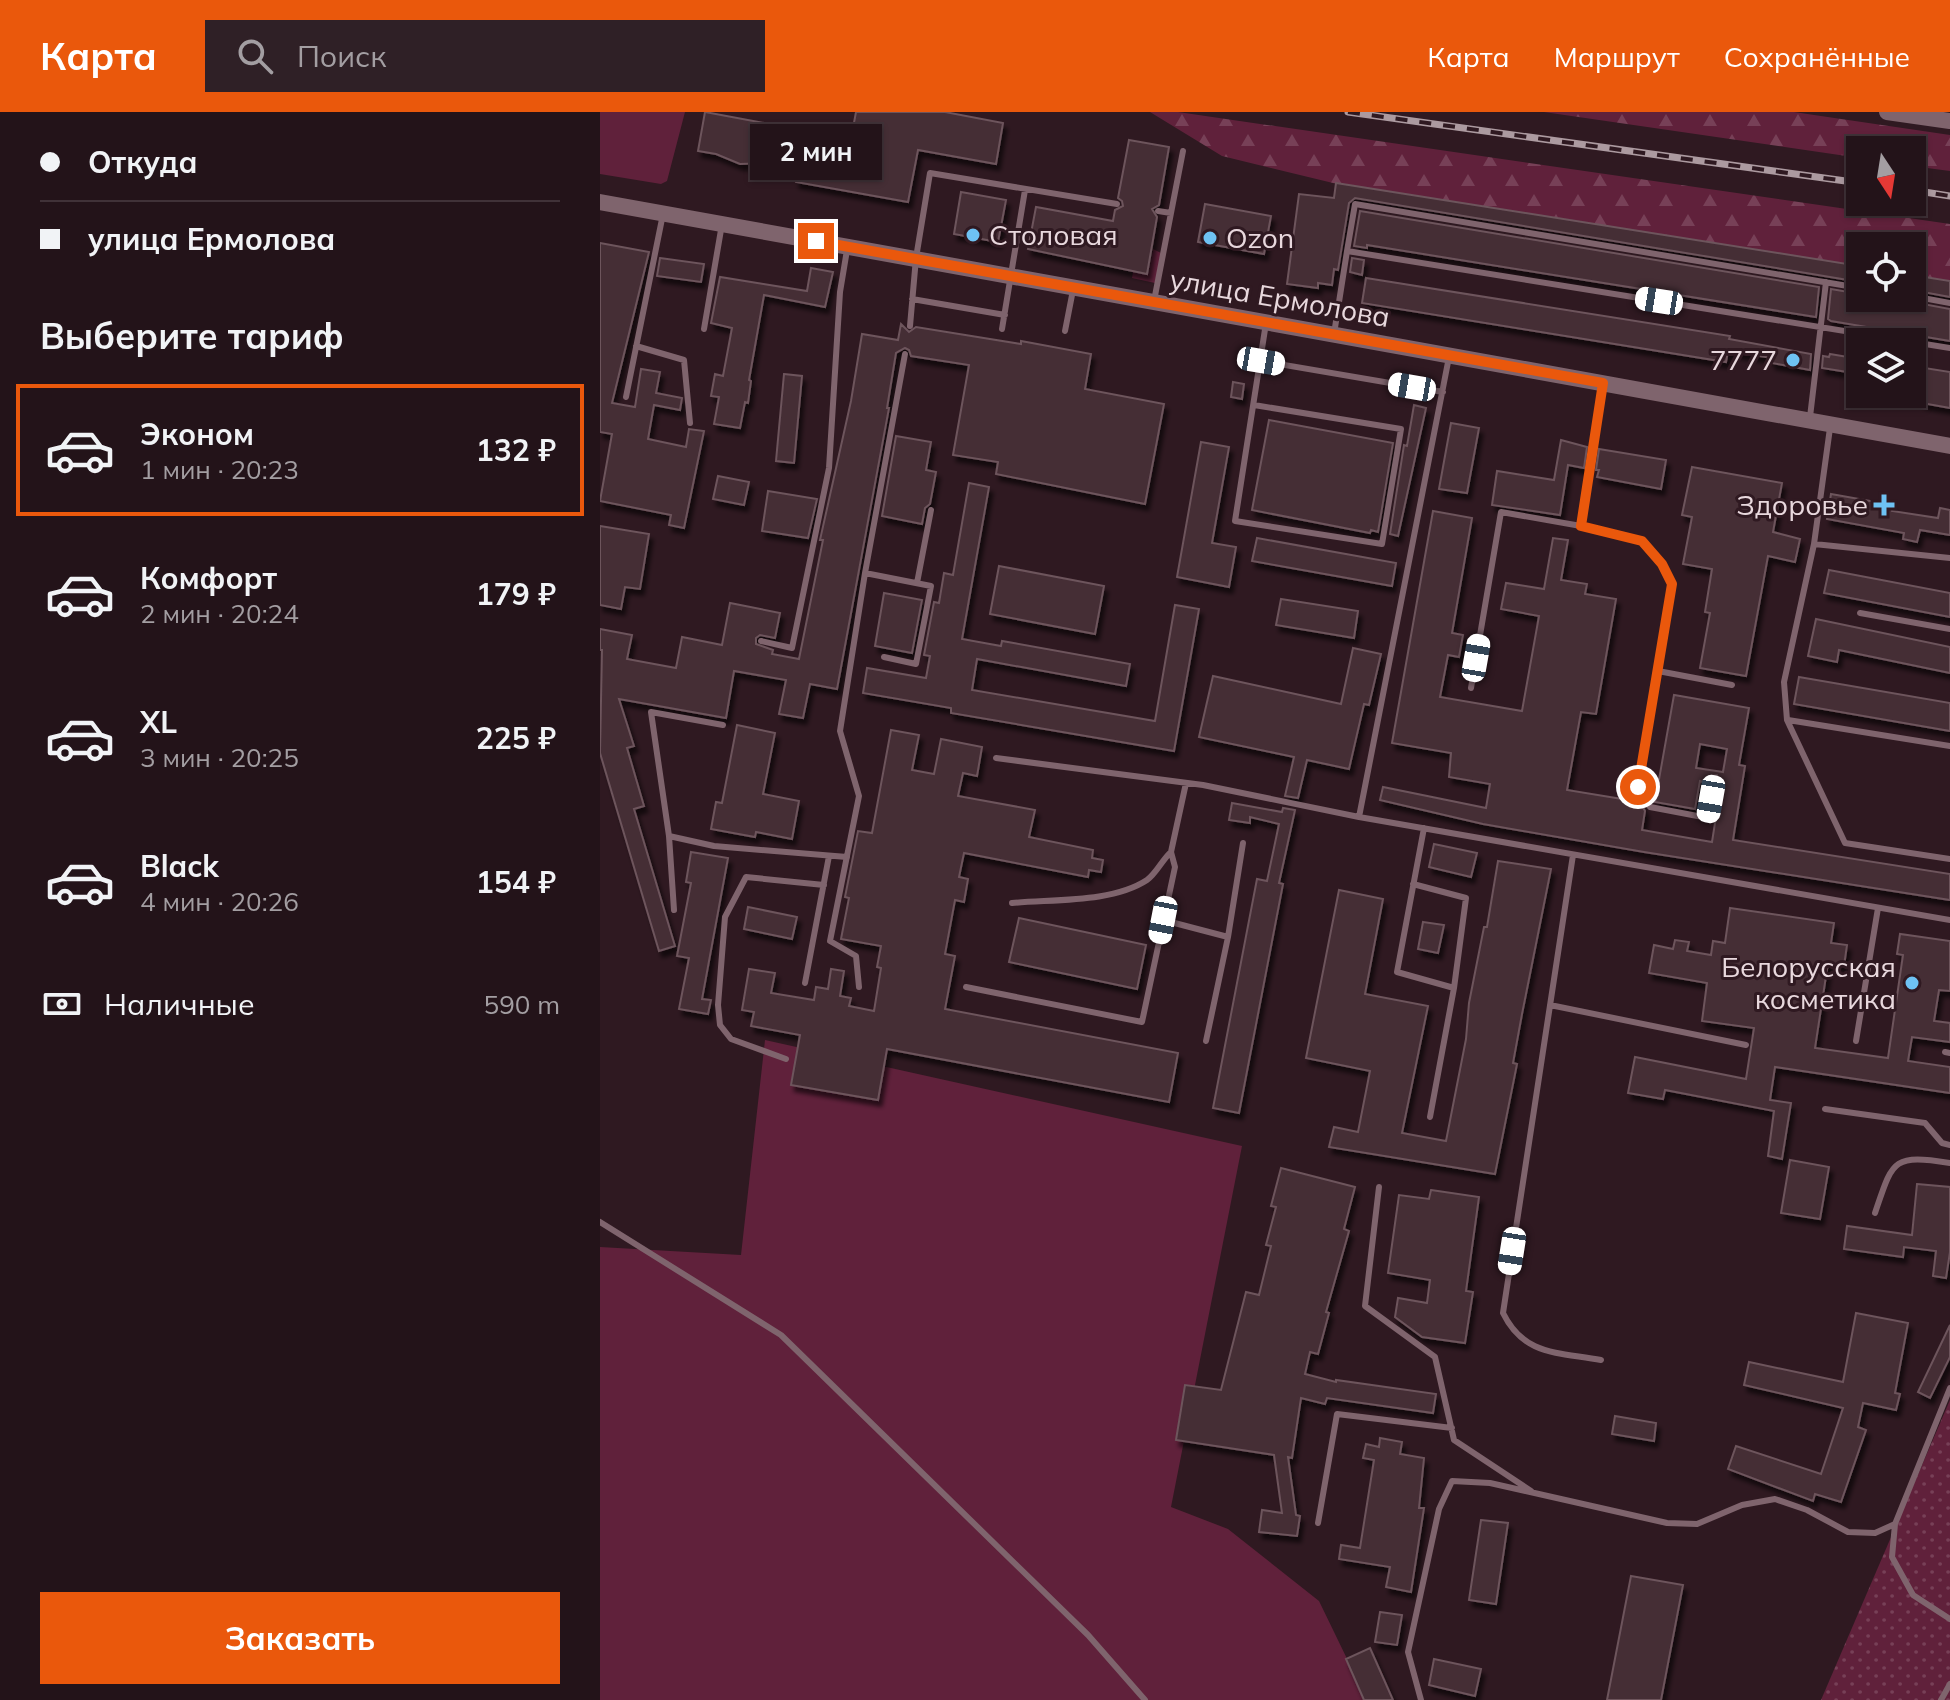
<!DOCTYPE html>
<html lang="ru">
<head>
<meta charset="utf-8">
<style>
	:root { --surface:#231319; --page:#2f2026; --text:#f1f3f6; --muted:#a39ea2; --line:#403238; --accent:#ea580c }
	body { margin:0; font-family:Mulish,sans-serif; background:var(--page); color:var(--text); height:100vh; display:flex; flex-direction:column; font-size:30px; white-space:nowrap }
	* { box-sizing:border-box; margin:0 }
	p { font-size:26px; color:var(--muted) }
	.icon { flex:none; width:44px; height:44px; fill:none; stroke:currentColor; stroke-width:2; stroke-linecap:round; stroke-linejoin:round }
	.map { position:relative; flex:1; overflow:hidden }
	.details { display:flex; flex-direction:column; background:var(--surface); width:600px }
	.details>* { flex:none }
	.top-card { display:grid; align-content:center; height:176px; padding:0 40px; background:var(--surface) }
	.needle { width:52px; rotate:168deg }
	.controls { position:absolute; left:1246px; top:24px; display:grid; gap:16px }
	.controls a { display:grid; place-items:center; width:80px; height:80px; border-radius:0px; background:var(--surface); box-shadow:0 2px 6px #0004,0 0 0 2px var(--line); font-size:40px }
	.end { position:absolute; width:36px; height:36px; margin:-18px; border:10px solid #ea580c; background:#fff; box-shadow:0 0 0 4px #fff }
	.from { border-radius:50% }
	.bubble { position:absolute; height:56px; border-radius:0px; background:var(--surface); box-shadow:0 2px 6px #0004,0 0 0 2px var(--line); font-size:26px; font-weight:700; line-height:56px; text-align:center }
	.car { position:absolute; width:24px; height:48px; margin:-24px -12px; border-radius:10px; box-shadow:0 0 6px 2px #0007; background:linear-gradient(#fff 24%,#345 0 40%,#fff 0 76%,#345 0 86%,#fff 0) }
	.top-card b { display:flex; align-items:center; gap:28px; height:76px; font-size:30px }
	.top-card b+b { border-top:2px solid var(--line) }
	.top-card i { width:20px; height:20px; background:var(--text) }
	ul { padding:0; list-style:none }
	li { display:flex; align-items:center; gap:24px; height:132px; margin:0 16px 12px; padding:0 24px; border:4px solid transparent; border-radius:0px }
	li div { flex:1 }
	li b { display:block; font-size:30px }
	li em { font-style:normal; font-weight:700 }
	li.selected { border-color:var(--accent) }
	li>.icon { width:72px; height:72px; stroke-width:1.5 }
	h2 { padding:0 40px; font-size:36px; line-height:96px }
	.pay { display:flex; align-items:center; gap:20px; height:88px; padding:0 40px; font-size:30px }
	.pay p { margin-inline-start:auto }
	.action { display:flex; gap:16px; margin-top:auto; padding:16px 40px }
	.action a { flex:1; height:92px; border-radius:0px; background:var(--accent); color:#fff; font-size:32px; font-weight:700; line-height:92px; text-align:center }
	header { display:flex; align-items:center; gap:48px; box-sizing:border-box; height:112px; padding:0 40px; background:var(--accent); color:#fff }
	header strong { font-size:38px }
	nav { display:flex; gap:44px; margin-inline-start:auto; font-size:28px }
	.search { width:560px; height:72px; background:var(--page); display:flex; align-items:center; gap:20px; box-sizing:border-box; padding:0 28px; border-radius:0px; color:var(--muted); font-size:30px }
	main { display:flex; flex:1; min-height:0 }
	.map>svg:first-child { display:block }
	.grass { fill:#60213b }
	.forest { fill:url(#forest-firs) }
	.garden { fill:url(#garden-dots) }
	.building { fill:#442d35; stroke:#6d545c; stroke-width:2; fill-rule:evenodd; filter:url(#shadow) }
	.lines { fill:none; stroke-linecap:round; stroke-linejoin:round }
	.lane { stroke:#7f646d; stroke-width:6 }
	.secondary { stroke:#7f646d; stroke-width:16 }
	.rail-casing { stroke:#ac9aa0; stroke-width:7 }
	.rail { stroke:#2f1921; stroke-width:4; stroke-dasharray:12; stroke-linecap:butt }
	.route { stroke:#ea580c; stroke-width:10 }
	.poi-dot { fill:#6ec2f3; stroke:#2f1921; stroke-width:3 }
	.labels { text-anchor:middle; stroke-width:6; stroke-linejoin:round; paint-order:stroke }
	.poi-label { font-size:28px; fill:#e8d8dd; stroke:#2f1921; text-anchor:end }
	.street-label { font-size:28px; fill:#e8d8dd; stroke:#2f1921 }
</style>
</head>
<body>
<header>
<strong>Карта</strong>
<div class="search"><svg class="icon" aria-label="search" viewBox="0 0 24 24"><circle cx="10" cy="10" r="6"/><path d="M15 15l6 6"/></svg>Поиск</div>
<nav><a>Карта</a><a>Маршрут</a><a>Сохранённые</a></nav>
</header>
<main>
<section class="details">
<div class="top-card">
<b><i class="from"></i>Откуда</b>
<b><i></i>улица Ермолова</b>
</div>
<h2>Выберите тариф</h2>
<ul>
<li class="selected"><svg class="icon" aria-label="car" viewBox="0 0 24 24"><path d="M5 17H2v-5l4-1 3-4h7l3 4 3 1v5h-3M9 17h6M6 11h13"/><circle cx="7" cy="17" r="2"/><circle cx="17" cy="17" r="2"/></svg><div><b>Эконом</b><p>1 мин · 20:23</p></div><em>132 ₽</em></li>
<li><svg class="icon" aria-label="car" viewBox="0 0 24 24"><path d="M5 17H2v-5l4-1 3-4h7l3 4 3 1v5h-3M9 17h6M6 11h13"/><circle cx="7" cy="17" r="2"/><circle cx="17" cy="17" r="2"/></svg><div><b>Комфорт</b><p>2 мин · 20:24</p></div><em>179 ₽</em></li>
<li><svg class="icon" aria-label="car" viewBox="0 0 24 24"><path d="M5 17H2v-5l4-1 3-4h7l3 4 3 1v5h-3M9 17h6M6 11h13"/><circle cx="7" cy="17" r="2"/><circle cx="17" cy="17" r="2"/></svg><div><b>XL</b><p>3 мин · 20:25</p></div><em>225 ₽</em></li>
<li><svg class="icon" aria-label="car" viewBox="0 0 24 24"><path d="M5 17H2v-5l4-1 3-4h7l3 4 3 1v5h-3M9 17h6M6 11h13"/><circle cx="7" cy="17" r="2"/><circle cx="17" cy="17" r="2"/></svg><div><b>Black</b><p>4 мин · 20:26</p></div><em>154 ₽</em></li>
</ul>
<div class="pay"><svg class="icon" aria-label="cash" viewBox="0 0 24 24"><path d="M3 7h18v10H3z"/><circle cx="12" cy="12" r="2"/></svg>Наличные<p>590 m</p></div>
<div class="action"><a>Заказать</a></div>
</section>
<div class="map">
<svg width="1350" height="1588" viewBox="0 0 1350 1588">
	<defs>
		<pattern id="forest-firs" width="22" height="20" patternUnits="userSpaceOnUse" patternTransform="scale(2)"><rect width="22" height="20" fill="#60213b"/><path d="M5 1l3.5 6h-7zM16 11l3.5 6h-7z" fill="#774057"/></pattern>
		<pattern id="garden-dots" width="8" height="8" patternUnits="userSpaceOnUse" patternTransform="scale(2)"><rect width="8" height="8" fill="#60213b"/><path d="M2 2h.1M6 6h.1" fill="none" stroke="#774057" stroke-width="1.8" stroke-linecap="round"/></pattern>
		<filter id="shadow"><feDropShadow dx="3.5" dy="6" stdDeviation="2" flood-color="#0009"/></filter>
	</defs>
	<rect width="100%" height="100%" fill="#2f1921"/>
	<path class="grass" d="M0,0H85L67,69L61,72L0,62Z
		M553,137L561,141L555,171L532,166L533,160L548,163Z
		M165,928L642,1034L571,1395L628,1417L719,1489L767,1588H0V1135L141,1143Z"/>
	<path class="forest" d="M550,0H578L1350,112V170L1312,164V134H1260V156L733,71L622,44Z
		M944,0H1194L1214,3L1350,23V59L1312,54V38H1260V46Z"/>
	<path class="garden" d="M1350,1288V1588H1221Z"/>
	<path class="building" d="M105,0L224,22L220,43L247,48L256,0H345L403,11L396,52L318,38L308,90L196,70L198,56L166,51L140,52L116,42L98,39Z
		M529,28L569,35L559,93L552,97L557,105L547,162L428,137L436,95L513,109L515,98L523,94L522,89L518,86Z
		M736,71L1260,154V170L755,86L749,91L738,158L734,157L732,173L718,171V176L687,172L699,82L734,86Z
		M361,80L406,88L398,130L354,122Z
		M605,92L671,104L664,142L598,130Z
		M760,99L1219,175L1216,205L767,133V136L754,134Z
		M0,131L49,140L12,291L35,295L41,257L60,260L56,281L82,286L80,298L54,293L48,327L86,335L89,317L104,319L84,416L69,413L71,403L0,389L12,322L0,320Z
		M60,146L104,152L101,170L57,164Z
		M752,146L764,148L762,163L750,160Z
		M211,156L233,160L225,195L164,183L149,268L151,269L148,291L145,290L140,316L114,312L119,285L111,284L115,262L123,264L132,216L111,211L120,165L207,179Z
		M1312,163L1350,169V185L1312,178Z
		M766,166L1130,224L1129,227L1211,242L1210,258L1172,251V246L1128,239L1126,250L762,191Z
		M1231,177L1260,182V186L1312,192V190L1350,197V229L1231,209L1228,207Z
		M301,212L309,220L316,215L421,232V229L491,242L485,277L564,292L545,392L396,362L398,350L353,343L369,253L311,244L309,238L305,236L296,241L287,296H289L237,577L210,572L203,606L179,602L186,568L134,559L126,606L19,587L34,634L27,636L44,694L34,697L75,834L59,839L0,641L2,538H0V517L32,523L27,547L76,556L82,525L122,533L130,491L180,501L175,526L160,523L156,526V532L173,538L172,542L199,547L223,428H220L251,289L262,222L298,228Z
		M1230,242L1260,247V262L1222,256L1223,244L1229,245Z
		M1312,254L1350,260V296L1322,291L1324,273L1312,271Z
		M184,262L202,264L194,351L176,349Z
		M633,270L644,272L642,287L631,285Z
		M814,293L826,296L798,424L790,422L804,333L807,334Z
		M669,308L793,331L778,420L771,418L770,421L652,398Z
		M851,311L879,316L867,381L839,377Z
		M296,324L331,330L326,358L336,360L330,392L325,396L322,412L282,404Z
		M961,328L987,335L984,356L968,353L960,403L892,393L897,359L954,368Z
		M601,330L629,335L612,431L636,435L629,475L577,465Z
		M999,337L1066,348L1061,377L997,365L999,358H996Z
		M1092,355L1182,371L1173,420L1200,427L1195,450L1168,444L1146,564L1100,556L1110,501L1105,500L1112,457L1083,452L1092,405L1082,403Z
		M118,364L149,370L144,393L113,387Z
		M369,371L389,375L362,527L401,534L402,529L530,552L526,574L377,547L372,578L555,609L575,493L599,497L574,639L351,601V596L263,581L267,556L326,566L330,544L324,543L334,490L339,491L344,461L353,463Z
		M168,379L217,387L208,426L162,419Z
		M1231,382L1293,393L1292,399L1338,406L1340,396L1350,398V423L1320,418L1317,430L1303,427L1304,421L1227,407Z
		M833,399L872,406L852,521L863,523L859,545L848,543L840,585L922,599L939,504L901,497L906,471L944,477L953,426L968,428L961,468L987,472L985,482L1016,487L996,602L981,600L967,678L1040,690L1045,699L1042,718L1112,730L1121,673L1117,663L1110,664L1108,671L1100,669L1095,697L1055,690L1074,583L1149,596L1139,653L1145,654L1133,728L1350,762V788L1044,740L883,712L780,688L783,675L886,696L890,672L849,665L851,641L792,631ZM1100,632L1127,637L1123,660L1096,656Z
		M0,414L49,422L40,477L25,475L21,497L0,493Z
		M657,426L796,451L792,474L652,449Z
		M399,454L504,474L495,522L390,502Z
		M1229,458L1350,481V505L1224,481Z
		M284,481L322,488L312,541L275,534Z
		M681,487L758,499L754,526L676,513Z
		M1216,507L1350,535V561L1239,538L1237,550L1208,544Z
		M753,536L781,542L769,593L764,592L749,657L707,648L698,686L685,684L694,645L599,625L613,564L741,592Z
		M1199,565L1350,591V619L1194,592Z
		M137,613L175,621L163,682L199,689L192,727L156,720L155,725L111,717L116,690L122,691Z
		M291,618L319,623L312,658L334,662L341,627L382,635L377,664L363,661L358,684L435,698L429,725L493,738L492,746L503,748L501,760L489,758L488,765L364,741L359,765L368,767L364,790L355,788L345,842L355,844L345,897L578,941L569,990L287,937L278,988L191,973L200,923L151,914L154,900L142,898L149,857L175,861L171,881L214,888L216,875L228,877L231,857L244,859L240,884L251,886L249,894L274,899L281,856L277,855L281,834L241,827L249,786L245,785L258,719L272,721Z
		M632,691L682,700L683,696L695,698L679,771L683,772L639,1001L613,996L657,767L667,769L679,712L650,705V711L629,708Z
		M834,732L877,741L871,765L829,755Z
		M91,740L128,746L102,887L111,888L108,902L79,897L89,846L77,844L91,771L86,770Z
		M898,749L951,757L922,902L913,951L917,952L895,1062L729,1035L734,1015L758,1020L770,959L706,946L739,778L783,787L765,882L828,894L802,1021L846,1029L866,927L869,891L884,815H887Z
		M148,795L197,805L192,827L144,817Z
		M1130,796L1234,811L1231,831L1247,833L1244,854L1228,851L1215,936L1288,946L1303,843L1297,842L1300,822L1350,829V879L1339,878L1334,909L1350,911V930L1312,925L1308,949L1350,955V981L1175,955L1170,988L1191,991L1182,1047L1168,1044L1174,999L1065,978L1063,987L1028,981L1035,945L1146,967L1154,916L1102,909L1107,871L1049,861L1054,833L1073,837L1075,828L1089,830L1087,839L1111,843L1113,829L1125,831Z
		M419,806L546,833L537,877L409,850Z
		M823,810L844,813L838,841L818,837Z
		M1190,1048L1229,1055L1220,1107L1181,1101Z
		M681,1056L755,1075L744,1117L749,1119L726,1200L729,1201L718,1242L710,1240L705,1262L736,1270V1268L836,1282L833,1301L727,1286L725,1292L701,1286L692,1346L688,1345L696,1403L700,1404L697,1424L659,1420L662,1398L682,1401L674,1343L576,1328L585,1273L621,1278L646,1180L659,1183L671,1134L666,1133L676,1095L671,1094Z
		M1317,1072L1350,1075V1140L1346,1166L1333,1164L1336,1139L1304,1135L1303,1145L1244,1137L1247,1114L1312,1123Z
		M831,1078L879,1085L866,1179L873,1180L865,1231L822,1225L795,1205L798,1186L827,1191L830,1168L788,1161L799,1083L829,1087Z
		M1256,1201L1308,1211L1295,1281L1300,1282L1296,1298L1263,1291L1258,1315L1266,1318L1241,1390L1215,1382L1213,1389L1128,1357L1136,1334L1221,1362L1243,1296L1144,1273L1149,1250L1243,1270Z
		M1350,1213V1245L1330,1286L1318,1280Z
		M1015,1304L1056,1311L1054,1329L1012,1322Z
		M780,1326L802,1330L800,1342L824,1346L819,1396H824L811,1480L786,1475L790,1455L739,1447L741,1433L760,1436L774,1348L763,1346L766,1332L779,1335Z
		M881,1408L908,1411L896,1492L869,1488Z
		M1031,1464L1083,1473L1061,1588H1007Z
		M780,1500L802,1503L797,1533L775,1530Z
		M770,1536L793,1588H764L746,1547Z
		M834,1547L881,1557L875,1584L829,1573Z"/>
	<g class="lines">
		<path class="lane" d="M558,99L571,101
			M1260,176L755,92L747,139L1350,236
			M1312,184L1350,191
			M312,187L405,203
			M554,189L583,39
			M310,214L316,146L330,61L517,92
			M104,217L122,112
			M402,217L425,78
			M465,219L473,178
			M734,222L747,139
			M36,234L84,248L90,311
			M661,249L843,280
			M1003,274L981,414L1042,429L1062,452L1072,472L1038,675L1050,695L1108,706L1114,668
			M26,285L63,102
			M654,293L801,317L782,432L635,409L666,211
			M1210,305L1226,170
			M1230,316L1214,432L1184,570L1187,608L1245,731L1350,747
			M1214,432L1350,446
			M265,461L331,474L316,552L284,545
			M317,471L331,398
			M1260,501L1350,517
			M161,529L192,536L229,356L240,180L247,138
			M1058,559L1132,573
			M871,576L901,400L981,414
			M1188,608L1350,634
			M396,646L603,673L759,705L849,245
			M759,705L1350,808
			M824,716L797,860L854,876
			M69,724L114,734L247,745
			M973,743L903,1201C924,1244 958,1240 1001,1248
			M813,772L866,786L854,876L830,1005
			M412,791C453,787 512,791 547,768C556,762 562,748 571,740
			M74,798L69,724L51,600L123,613
			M563,808L628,825
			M205,871L229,744
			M259,875L256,844L230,829L259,684L240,619L265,461L305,242
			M366,875L542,910L575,755L571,740L586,671
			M950,893L1146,933
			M606,929L628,825L643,731
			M1256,929L1278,796
			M1345,940L1350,941
			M186,947L131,927L120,913L118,893L125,805L146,765L224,773
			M1225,997L1325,1011L1342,1031L1350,1033
			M779,1075L765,1194L835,1245L854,1328L931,1379
			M1275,1101C1293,1048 1292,1042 1350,1051
			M0,1110L181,1223L488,1523L545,1588
			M718,1411L737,1302L852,1316
			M1295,1412L1292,1445L1313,1483L1350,1507
			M821,1588L808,1540L839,1397L852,1369L890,1371L1067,1411L1097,1412L1142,1393L1175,1387L1207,1398L1248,1420L1275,1421L1295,1412L1350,1276
			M1341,1588L1350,1572"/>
		<path class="secondary" d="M1287,0L1350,9
			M0,90L1350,334"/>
		<g class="rail-casing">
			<path id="rail" d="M748,0L1260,71
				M1312,78L1350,84"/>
		</g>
		<use href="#rail" class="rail"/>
	</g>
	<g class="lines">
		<path class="route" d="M216,129L1003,271L981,414L1042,429L1062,452L1072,472L1038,675"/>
	</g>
	<g class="poi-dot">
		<circle cx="373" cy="123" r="8"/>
		<circle cx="610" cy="126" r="8"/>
		<circle cx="1193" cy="248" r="8"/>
		<path d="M1280 381h8v8h8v8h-8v8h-8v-8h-8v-8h8z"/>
		<circle cx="1312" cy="871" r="8"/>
	</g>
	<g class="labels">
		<g class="poi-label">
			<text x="389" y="133" text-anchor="start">Столовая</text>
			<text x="626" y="136" text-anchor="start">Ozon</text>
			<text x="1177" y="258">7777</text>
			<text x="1268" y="403">Здоровье</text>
			<text x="1296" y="865">Белорусская<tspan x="1296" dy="32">косметика</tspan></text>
		</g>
		<g class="street-label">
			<text transform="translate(680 186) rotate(10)" y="10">улица Ермолова</text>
		</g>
	</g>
</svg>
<div class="controls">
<a><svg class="needle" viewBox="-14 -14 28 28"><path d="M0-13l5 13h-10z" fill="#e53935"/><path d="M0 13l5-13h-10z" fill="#a39ea2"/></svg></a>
<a><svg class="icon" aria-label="locate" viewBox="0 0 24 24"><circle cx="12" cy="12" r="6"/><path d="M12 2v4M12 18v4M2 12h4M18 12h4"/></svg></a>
<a><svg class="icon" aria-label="layers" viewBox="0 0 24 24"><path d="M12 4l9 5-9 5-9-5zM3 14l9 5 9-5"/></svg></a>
</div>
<i class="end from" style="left:1038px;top:675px"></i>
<i class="end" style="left:216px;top:129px"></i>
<div class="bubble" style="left:150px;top:12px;width:132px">2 мин</div>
<i class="car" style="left:1059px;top:189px;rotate:279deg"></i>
<i class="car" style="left:661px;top:249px;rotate:100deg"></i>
<i class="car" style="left:812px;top:275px;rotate:280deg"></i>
<i class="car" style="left:876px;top:546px;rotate:10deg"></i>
<i class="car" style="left:1111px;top:687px;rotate:190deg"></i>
<i class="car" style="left:563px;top:808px;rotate:191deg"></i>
<i class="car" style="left:912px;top:1139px;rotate:189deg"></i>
</div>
</main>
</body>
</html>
